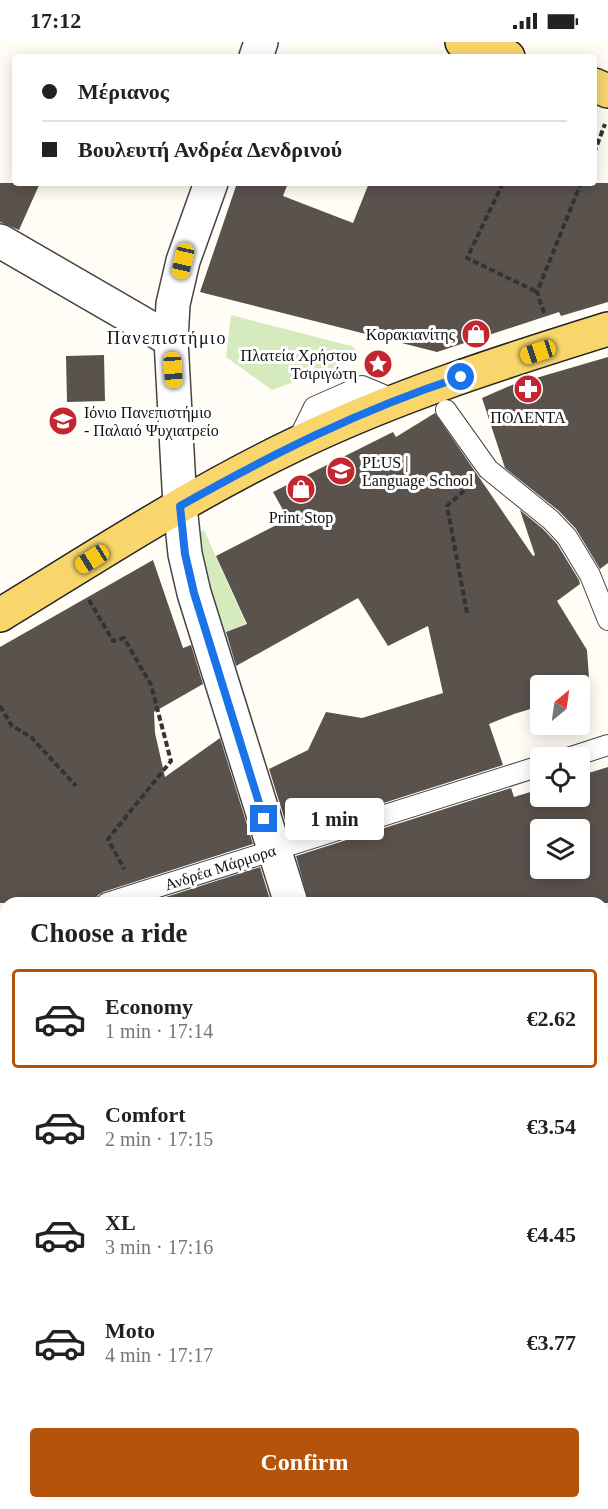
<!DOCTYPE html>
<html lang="en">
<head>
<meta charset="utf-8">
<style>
	:root { --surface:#fff; --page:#f6f6f6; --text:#222; --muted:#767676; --line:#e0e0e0; --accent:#b45309 }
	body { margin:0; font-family:Georgia,serif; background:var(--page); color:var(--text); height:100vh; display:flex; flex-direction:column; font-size:22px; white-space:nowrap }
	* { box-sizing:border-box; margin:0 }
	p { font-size:20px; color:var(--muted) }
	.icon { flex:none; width:33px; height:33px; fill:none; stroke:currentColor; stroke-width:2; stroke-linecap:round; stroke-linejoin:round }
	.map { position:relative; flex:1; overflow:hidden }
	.side { position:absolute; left:0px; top:855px; width:609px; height:612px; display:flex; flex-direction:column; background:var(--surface); border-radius:18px 18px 0 0; box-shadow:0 3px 15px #0003 }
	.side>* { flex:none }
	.banner { position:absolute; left:12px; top:12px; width:585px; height:132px; border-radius:6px; box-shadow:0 3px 15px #0003; display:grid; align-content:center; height:132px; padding:0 30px; background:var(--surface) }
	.needle { width:39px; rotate:29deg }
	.controls { position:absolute; left:530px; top:633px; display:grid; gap:12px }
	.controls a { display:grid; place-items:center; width:60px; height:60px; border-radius:6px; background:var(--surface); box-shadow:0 3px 15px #0003; font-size:30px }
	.end { position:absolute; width:27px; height:27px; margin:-14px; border:8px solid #1a73e8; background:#fff; box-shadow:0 0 0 3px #fff }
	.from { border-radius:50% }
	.bubble { position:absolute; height:42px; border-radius:6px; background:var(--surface); box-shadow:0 3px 15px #0003; font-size:20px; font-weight:800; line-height:42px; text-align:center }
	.car { position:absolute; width:18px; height:36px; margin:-18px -9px; border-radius:8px; box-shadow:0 0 4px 2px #0007; background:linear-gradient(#f5c518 24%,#345 0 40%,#f5c518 0 76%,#345 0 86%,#f5c518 0) }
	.banner b { display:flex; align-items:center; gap:21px; height:57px; font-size:22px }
	.banner b+b { border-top:2px solid var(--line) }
	.banner i { width:15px; height:15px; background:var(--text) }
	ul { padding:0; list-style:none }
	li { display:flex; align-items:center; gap:18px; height:99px; margin:0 12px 9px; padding:0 18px; border:3px solid transparent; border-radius:6px }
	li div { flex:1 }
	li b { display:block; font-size:22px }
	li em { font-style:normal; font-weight:800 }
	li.on { border-color:var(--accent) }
	li>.icon { width:54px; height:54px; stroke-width:1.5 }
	h2 { padding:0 30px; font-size:27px; line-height:72px }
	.cta { display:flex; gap:12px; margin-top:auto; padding:12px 30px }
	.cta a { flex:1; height:69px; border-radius:6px; background:var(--accent); color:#fff; font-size:24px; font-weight:800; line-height:69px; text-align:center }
	.status { display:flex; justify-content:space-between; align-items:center; height:42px; padding:0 30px; background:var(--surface); direction:ltr }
	.status svg { height:16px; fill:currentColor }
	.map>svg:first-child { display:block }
	.green { fill:#d5ebbd }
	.cemetery { fill:#d9e3c4 }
	.building { fill:#5a524d; fill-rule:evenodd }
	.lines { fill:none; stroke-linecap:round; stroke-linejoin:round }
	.service-casing { stroke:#444; stroke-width:22 }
	.minor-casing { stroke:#444; stroke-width:36 }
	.tertiary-casing { stroke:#444; stroke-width:36 }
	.primary-casing { stroke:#222; stroke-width:36 }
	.path { stroke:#333; stroke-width:4; stroke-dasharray:6 3; stroke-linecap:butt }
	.service { stroke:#fff; stroke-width:20 }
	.minor { stroke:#fff; stroke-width:33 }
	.tertiary { stroke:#fff; stroke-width:33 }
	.primary { stroke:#f9d66b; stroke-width:33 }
	.route { stroke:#1a73e8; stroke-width:8 }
	.labels { text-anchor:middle; stroke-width:6; stroke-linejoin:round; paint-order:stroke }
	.poi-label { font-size:16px; fill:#111; stroke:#fff; text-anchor:end }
	.street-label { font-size:16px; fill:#111; stroke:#fff }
	.neighbourhood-label { font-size:18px; letter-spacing:1.5px; fill:#111; stroke:#fff }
</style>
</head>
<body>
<div class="status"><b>17:12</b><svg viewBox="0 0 49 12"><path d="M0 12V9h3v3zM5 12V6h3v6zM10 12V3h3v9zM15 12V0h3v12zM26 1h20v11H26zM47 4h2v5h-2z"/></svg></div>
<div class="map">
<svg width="608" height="1467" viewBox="0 0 608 1467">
	<rect width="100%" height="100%" fill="#fffdf5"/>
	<path class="green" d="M231,273L351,304L359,310L351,319L272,348L226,315Z
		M204,488L246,582L220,592L197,492Z
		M0,1349L6,1352V1425L0,1427Z"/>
	<path class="cemetery" d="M6,1425V1461H11L12,1467H0V1427Z"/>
	<path class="building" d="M0,141H40L19,188L0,180Z
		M237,141H288L283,154L353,181L369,141H608V260L561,274L559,270L437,310L200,250Z
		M104,313L105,359L67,360L66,314Z
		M608,315V521L600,527L576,487L559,469L505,426L482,356L512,343Z
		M435,371L533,514L535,513L520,468L543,487L557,502L579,538L580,542L557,559L587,608L590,650L579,653V644H540V664L514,672L489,682L503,723L289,791L269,727L308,708L326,670L362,676L443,651L428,584L388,604L358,556L236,624L226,590L247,582L216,514L288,477L273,450L393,390L396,395Z
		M153,518L183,606L191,603L203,642L154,670L155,691L165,735L220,696L253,802L103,850L98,853L95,861H0V605Z
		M608,725V861H309L296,814L511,746L514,755L540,747V754H579V734ZM540,788H579V826H540Z
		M260,825L271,861H147Z"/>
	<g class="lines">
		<g class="service-casing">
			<path id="service" d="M446,368L488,427L551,478L567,495L590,533L608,578
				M296,402L314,365L362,344L395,358
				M568,716L608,703
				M107,861L540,724
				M0,894L6,892
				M0,1049L6,1067
				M603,1174L608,1175"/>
		</g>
		<g class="minor-casing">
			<path id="minor" d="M0,199L171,298
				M180,464L185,512L194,551L291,861
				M477,1461L513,1467"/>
		</g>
		<g class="tertiary-casing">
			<path id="tertiary" d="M256,15L261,0
				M180,464L171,298L173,262L183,219L211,141"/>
		</g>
		<g class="primary-casing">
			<path id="primary" d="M462,0L508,15
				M594,43L608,49
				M0,573C97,514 193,451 296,402C396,354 502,320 608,287
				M603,948L608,946
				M0,1135L6,1134"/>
		</g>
		<path class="path" d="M594,111L605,82
			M503,141L467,216L537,250
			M544,271L537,250L581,141
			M89,558L113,599L124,596L151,643L171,719L108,797L124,827
			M467,571L447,464L467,446
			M0,664L12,684L31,695L76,744
			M30,1467V1461"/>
		<use href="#service" class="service"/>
		<use href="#minor" class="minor"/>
		<use href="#tertiary" class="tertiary"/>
		<use href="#primary" class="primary"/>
	</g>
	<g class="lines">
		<path class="route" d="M264,777L194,551L185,512L180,464C270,413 362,367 461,335"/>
	</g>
	<defs>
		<g id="shop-disc" transform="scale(1.5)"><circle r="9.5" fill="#c4262e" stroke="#fff"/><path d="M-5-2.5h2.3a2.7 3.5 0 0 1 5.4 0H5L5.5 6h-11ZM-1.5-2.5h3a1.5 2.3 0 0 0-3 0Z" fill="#fff"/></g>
		<g id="sight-disc" transform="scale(1.5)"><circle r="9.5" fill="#c4262e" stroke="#fff"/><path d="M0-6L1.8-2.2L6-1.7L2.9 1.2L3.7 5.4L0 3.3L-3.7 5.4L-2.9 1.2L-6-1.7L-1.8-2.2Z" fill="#fff"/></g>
		<g id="pharmacy-disc" transform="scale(1.5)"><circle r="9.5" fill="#c4262e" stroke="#fff"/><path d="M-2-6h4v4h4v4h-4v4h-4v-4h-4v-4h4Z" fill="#fff"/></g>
		<g id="university-disc" transform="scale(1.5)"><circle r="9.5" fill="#c4262e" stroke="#fff"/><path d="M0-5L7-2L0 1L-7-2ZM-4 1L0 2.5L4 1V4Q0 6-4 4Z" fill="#fff"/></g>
		<g id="school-disc" transform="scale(1.5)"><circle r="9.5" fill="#c4262e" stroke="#fff"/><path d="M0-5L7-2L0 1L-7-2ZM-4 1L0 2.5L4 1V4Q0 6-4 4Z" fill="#fff"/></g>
	</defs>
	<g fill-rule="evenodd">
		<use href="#shop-disc" x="476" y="292"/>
		<use href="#sight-disc" x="378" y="322"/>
		<use href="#pharmacy-disc" x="528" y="347"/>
		<use href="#university-disc" x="63" y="379"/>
		<use href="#school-disc" x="341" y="429"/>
		<use href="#shop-disc" x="301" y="447"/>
	</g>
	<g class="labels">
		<g class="poi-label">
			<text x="455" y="298">Κορακιανίτης</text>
			<text x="357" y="319">Πλατεία Χρήστου<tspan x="357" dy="18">Τσιριγώτη</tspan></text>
			<text x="84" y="376" text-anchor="start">Ιόνιο Πανεπιστήμιο<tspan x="84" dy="18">- Παλαιό Ψυχιατρείο</tspan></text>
			<text x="528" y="381" text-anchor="middle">ΠΟΛΕΝΤΑ</text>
			<text x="362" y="426" text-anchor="start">PLUS |<tspan x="362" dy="18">Language School</tspan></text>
			<text x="301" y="481" text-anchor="middle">Print Stop</text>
		</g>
		<g class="street-label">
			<text transform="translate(220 825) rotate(-18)" y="6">Ανδρέα Μάρμορα</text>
		</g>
		<g class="neighbourhood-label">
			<text x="167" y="302">Πανεπιστήμιο</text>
		</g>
	</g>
</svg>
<div class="controls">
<a><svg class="needle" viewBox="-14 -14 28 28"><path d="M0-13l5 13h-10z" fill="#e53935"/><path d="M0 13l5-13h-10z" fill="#767676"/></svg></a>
<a><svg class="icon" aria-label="locate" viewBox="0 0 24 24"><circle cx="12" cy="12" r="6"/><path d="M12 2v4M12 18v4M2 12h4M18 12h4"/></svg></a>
<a><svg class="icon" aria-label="layers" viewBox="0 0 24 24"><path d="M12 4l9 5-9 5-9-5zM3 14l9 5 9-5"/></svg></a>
</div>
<i class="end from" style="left:461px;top:335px"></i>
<i class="end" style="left:264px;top:777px"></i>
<div class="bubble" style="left:285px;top:756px;width:99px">1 min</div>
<i class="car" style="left:183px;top:219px;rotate:193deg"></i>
<i class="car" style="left:538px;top:310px;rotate:252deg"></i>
<i class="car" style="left:173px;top:328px;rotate:176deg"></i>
<i class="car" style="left:92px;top:517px;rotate:238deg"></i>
<div class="banner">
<b><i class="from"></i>Μέριανος</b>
<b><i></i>Βουλευτή Ανδρέα Δενδρινού</b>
</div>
<section class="side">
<h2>Choose a ride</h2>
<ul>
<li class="on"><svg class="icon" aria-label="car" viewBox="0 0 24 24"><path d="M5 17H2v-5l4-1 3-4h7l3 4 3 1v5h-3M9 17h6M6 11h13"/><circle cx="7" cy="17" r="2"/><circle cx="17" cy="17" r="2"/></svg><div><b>Economy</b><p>1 min · 17:14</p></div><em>€2.62</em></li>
<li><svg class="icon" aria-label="car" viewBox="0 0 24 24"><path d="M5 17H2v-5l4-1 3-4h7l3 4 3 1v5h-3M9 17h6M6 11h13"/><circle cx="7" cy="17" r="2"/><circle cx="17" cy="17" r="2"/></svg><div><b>Comfort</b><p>2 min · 17:15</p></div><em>€3.54</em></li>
<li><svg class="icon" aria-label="car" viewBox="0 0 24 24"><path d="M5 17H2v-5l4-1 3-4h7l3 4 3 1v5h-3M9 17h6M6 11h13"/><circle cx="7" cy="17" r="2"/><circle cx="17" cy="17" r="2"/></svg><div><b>XL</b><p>3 min · 17:16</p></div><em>€4.45</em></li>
<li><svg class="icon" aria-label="car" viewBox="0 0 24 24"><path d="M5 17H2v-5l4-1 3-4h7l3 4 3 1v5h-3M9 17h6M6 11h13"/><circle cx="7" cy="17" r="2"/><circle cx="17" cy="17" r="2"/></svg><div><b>Moto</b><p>4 min · 17:17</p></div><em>€3.77</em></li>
</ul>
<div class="cta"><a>Confirm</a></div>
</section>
</div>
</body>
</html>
